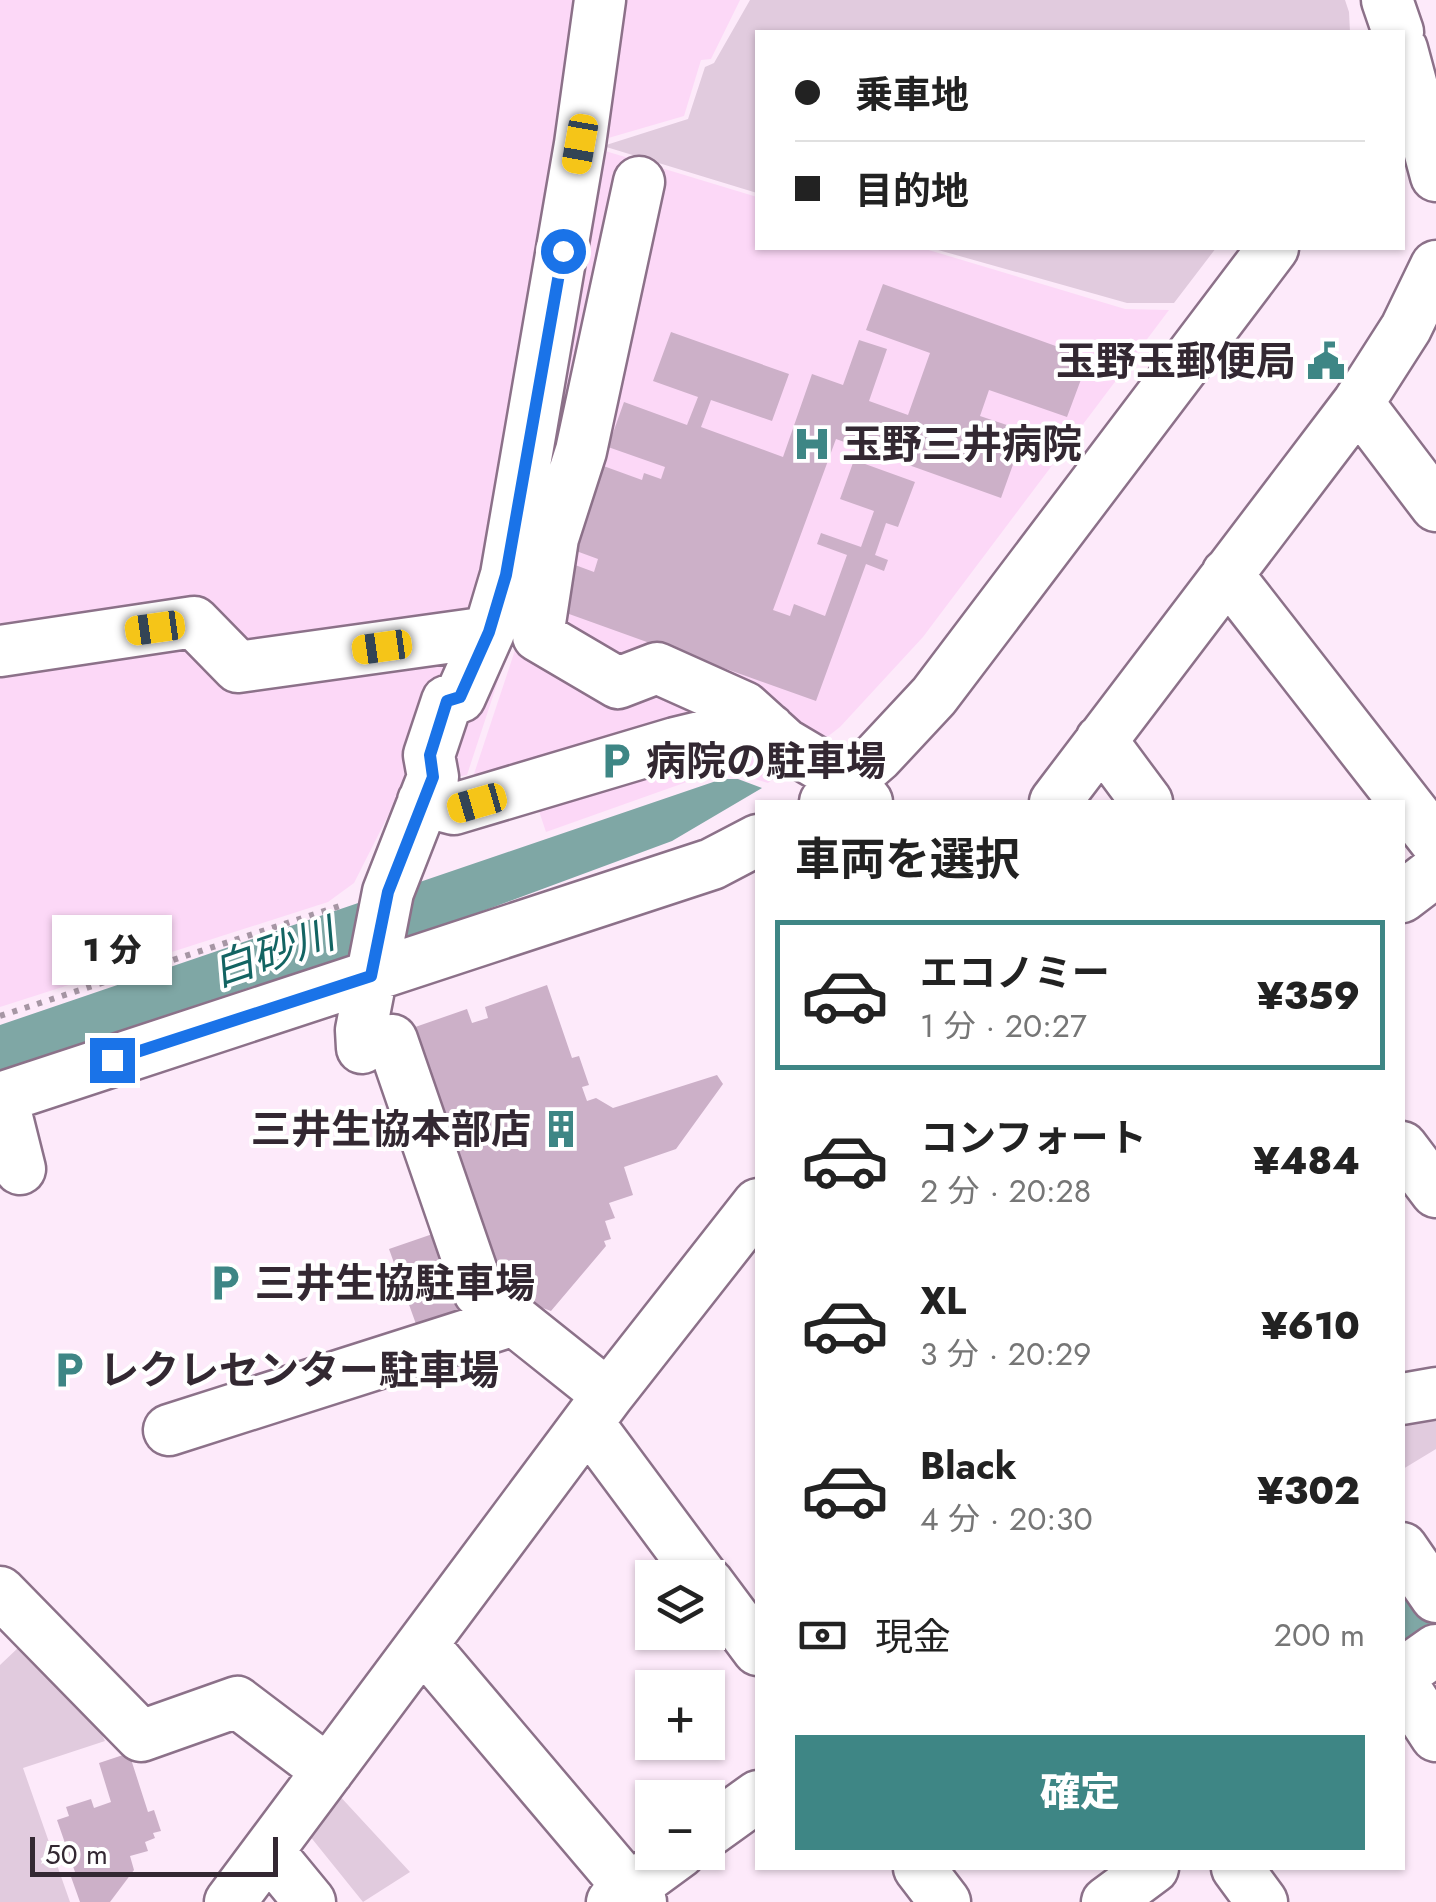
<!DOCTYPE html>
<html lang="ja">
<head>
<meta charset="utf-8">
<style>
	:root { --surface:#fff; --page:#f2f2f2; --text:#222; --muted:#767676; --line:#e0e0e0; --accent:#3e8685 }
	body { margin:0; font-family:Jost,"Noto Sans JP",sans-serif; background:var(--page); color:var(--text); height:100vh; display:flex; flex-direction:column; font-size:38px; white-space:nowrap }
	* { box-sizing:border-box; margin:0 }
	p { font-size:32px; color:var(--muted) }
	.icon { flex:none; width:55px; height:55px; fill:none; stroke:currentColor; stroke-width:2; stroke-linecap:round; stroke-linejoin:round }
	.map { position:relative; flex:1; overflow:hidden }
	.panel { position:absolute; left:755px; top:800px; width:650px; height:1070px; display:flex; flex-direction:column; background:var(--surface); border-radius:0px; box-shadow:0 2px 8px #0004 }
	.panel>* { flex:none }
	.guide { position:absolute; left:755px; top:30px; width:650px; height:220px; border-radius:0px; box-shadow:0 2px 8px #0004; display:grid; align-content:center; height:220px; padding:0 40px; background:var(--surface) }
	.controls { position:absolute; left:635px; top:1560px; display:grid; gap:20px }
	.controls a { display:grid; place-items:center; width:90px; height:90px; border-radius:0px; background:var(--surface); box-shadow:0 2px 8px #0004; font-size:50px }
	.scale { position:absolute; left:30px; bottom:25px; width:248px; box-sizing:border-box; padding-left:10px; border:5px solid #332832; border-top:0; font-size:28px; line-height:35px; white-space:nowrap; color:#332832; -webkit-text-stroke:8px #fff; paint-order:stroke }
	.end { position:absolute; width:45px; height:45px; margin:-22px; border:12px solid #1a73e8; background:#fff; box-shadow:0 0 0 5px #fff }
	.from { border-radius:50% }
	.bubble { position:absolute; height:70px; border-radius:0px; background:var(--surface); box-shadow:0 2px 8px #0004; font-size:32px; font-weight:800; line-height:70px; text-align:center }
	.car { position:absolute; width:30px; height:60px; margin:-30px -15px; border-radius:12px; box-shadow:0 0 8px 2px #0007; background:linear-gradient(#f5c518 24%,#345 0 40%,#f5c518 0 76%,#345 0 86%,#f5c518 0) }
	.guide b { display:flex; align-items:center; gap:35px; height:95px; font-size:38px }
	.guide b+b { border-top:2px solid var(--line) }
	.guide i { width:25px; height:25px; background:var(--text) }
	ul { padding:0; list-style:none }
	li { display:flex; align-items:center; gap:30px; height:150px; margin:0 20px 15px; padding:0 20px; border:5px solid transparent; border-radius:0px }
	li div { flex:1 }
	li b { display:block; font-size:38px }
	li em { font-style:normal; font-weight:800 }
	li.active { border-color:var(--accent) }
	li>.icon { width:90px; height:90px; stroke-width:1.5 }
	h2 { padding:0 40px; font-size:45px; line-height:120px }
	.pay { display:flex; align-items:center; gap:25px; height:110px; padding:0 40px; font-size:38px }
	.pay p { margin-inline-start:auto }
	.button { display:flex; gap:20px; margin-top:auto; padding:20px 40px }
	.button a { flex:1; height:115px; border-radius:0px; background:var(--accent); color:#fff; font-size:40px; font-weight:800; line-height:115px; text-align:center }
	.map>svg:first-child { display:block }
	.built { fill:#fcd8f7 }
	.green { fill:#e1cbde }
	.water { fill:#7fa7a5 }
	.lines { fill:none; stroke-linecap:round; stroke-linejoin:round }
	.river { stroke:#7fa7a5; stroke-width:60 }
	.building { fill:#ccb0c8 }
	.minor-casing { stroke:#8c7189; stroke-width:55 }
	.path { stroke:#a696a4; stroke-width:6; stroke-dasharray:5 8; stroke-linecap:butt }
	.minor { stroke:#fff; stroke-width:50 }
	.route { stroke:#1a73e8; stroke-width:12 }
	.labels { text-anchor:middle; stroke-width:8; stroke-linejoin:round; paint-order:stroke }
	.poi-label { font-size:40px; font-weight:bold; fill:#332832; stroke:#fff; text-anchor:start }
	.water-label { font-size:42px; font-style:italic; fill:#136462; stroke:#fff }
</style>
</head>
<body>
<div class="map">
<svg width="1436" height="1902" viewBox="0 0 1436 1902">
	<rect width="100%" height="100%" fill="#fdeafa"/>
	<path class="built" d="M0,0H740L711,59L701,60L684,116L598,141L519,617L467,775L402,788L354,883L328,902L0,1007Z
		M602,150L757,197L758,248H922L1125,309L1169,310L923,637L840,727L768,783L737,774L712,773L546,832L537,805L450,835L472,780L523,626L535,577Z"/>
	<path class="green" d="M750,0H1345L1349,12L1350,32H758L757,193L603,146L688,119L705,67L714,63Z
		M931,248H1216L1174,303H1127Z
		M1436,1408V1449L1403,1469V1413Z
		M19,1647L98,1727L105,1741L23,1768L70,1902H0V1665Z
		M336,1792L410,1872L363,1902L309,1835Z"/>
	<path class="water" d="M722,779H738L762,788L672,841L418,935L248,988L0,1073V1025Z"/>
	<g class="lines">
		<path class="river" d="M1402,1603L1436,1653"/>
	</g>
	<path class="building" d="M883,284L1089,358L1067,417L989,390L980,416L1025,431L1001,498L836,439L773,610L790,616L794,604L825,616L847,555L817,544L821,533L861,547L874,511L840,499L854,460L915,482L898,527L886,523L875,555L888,560L884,571L866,564L816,701L718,666L711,686L683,655L558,610L567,562L594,572L598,559L568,548L598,464L642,480L644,473L661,479L665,467L608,447L624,402L687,425L698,397L653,381L671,332L789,374L772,421L711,400L701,427L783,457L812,374L843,385L859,340L887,349L869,401L908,415L930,353L866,330Z
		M547,985L572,1058L579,1056L589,1085L582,1087L587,1101L596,1098L613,1108L717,1075L723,1084L676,1149L624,1167L633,1195L609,1203L615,1218L605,1221L611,1239L604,1241L606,1246L551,1311L485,1287L457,1326L421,1338L389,1249L450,1228L398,1033L467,1009L472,1023L488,1018L485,1007Z
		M129,1753L148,1812L154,1810L161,1831L153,1833L155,1838L145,1842L148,1851L130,1856L134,1870L110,1902H80L70,1874L75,1872L57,1820L69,1816L66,1807L91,1799L94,1808L111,1802L99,1763Z"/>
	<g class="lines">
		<g class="minor-casing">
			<path id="minor" d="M1387,0L1398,32
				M1402,49L1436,176
				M639,182L581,451L553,538L538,636L618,683L657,668L744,707L785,744L849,782L867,802
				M1358,403L1436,506
				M1227,574L1436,842
				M0,651L194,622L238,667L489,632
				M1101,740L1147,802
				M423,801L454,809L675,743L733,729H769
				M825,802L878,756L934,696L1273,248
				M1055,802L1358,403L1406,328L1436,266
				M1402,897L1436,871
				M392,1040L479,1292L608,1395
				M362,1048L361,1030L388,892L433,777L429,755L447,701L460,697L489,632L506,575L580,144L600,0
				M2,1097L20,1169
				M0,1098L712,864L758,840
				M1402,1147L1436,1192
				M1402,1399L1436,1393
				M588,1423L703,1578
				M169,1430L514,1320
				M1402,1548L1436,1597
				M708,1583L758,1650
				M0,1592L141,1736L237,1702L328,1771
				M423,1645L641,1902
				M1402,1674L1436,1650
				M1402,1684L1436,1736
				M708,1832L758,1796
				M268,1851L310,1902
				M919,1868L945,1902
				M1237,1868L1262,1902
				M230,1902L608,1395L758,1204
				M612,1902L680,1852
				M1107,1902L1153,1868"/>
		</g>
		<path class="path" d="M0,1016L346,904"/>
		<use href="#minor" class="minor"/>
	</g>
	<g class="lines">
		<path class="route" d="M112,1060L371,976L388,892L433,777L430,755L447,701L460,697L489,632L506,575L563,251"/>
	</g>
	<defs>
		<g id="civic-bare" transform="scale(3)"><path d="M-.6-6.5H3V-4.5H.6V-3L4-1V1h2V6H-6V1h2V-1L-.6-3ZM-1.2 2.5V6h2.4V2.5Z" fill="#3e8685" stroke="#fff" stroke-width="2.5" paint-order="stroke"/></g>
		<g id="hospital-bare" transform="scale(3)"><path d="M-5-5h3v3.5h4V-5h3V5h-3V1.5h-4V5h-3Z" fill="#3e8685" stroke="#fff" stroke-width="2.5" paint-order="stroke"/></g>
		<g id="parking-bare" transform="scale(3)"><path d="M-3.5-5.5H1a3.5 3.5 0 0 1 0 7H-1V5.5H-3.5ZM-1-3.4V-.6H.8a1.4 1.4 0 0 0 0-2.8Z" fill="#3e8685" stroke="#fff" stroke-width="2.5" paint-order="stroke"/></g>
		<g id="building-bare" transform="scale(3)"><path d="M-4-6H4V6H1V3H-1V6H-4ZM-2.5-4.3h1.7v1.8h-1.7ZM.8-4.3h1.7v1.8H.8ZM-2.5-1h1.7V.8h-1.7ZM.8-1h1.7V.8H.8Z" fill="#3e8685" stroke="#fff" stroke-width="2.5" paint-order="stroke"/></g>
	</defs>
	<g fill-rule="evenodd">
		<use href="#civic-bare" x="1326" y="361"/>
		<use href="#hospital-bare" x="812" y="444"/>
		<use href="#parking-bare" x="616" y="761"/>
		<use href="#building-bare" x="561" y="1129"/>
		<use href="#parking-bare" x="225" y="1283"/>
		<use href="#parking-bare" x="69" y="1370"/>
	</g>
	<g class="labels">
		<g class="poi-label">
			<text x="1296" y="375" text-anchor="end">玉野玉郵便局</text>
			<text x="842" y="458">玉野三井病院</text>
			<text x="646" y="775">病院の駐車場</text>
			<text x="531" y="1143" text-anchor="end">三井生協本部店</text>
			<text x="255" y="1297">三井生協駐車場</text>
			<text x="99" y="1384">レクレセンター駐車場</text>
		</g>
		<g class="water-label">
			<text transform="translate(273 952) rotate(-19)" y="15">白砂川</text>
		</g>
	</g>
</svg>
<div class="controls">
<a><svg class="icon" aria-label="layers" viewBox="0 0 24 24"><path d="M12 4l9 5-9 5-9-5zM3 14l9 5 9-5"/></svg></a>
<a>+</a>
<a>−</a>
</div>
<div class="scale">50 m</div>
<i class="end from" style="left:563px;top:251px"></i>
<i class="end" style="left:112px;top:1060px"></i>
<div class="bubble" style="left:52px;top:915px;width:120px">1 分</div>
<i class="car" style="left:580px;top:144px;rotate:190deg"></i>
<i class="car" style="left:155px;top:628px;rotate:262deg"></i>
<i class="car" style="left:382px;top:647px;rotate:262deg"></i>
<i class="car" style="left:477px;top:803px;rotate:254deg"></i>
<div class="guide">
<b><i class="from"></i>乗車地</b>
<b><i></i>目的地</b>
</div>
<section class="panel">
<h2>車両を選択</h2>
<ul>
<li class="active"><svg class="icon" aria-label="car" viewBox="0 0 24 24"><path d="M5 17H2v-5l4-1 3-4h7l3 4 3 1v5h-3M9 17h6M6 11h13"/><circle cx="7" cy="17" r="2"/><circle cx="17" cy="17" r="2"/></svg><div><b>エコノミー</b><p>1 分 · 20:27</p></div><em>¥359</em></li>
<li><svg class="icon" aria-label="car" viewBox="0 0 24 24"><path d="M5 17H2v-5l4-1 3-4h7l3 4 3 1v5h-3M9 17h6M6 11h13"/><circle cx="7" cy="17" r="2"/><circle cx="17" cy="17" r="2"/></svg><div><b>コンフォート</b><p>2 分 · 20:28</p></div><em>¥484</em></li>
<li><svg class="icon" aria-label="car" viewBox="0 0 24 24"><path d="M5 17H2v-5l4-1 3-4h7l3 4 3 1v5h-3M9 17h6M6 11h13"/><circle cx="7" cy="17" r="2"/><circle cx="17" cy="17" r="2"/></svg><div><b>XL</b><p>3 分 · 20:29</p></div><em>¥610</em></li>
<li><svg class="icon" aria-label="car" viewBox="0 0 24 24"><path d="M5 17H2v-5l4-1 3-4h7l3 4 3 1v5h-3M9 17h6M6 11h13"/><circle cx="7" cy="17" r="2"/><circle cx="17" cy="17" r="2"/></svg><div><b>Black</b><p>4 分 · 20:30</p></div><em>¥302</em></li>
</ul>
<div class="pay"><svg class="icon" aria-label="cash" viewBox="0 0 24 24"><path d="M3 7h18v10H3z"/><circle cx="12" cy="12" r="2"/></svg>現金<p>200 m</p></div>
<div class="button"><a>確定</a></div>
</section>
</div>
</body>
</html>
